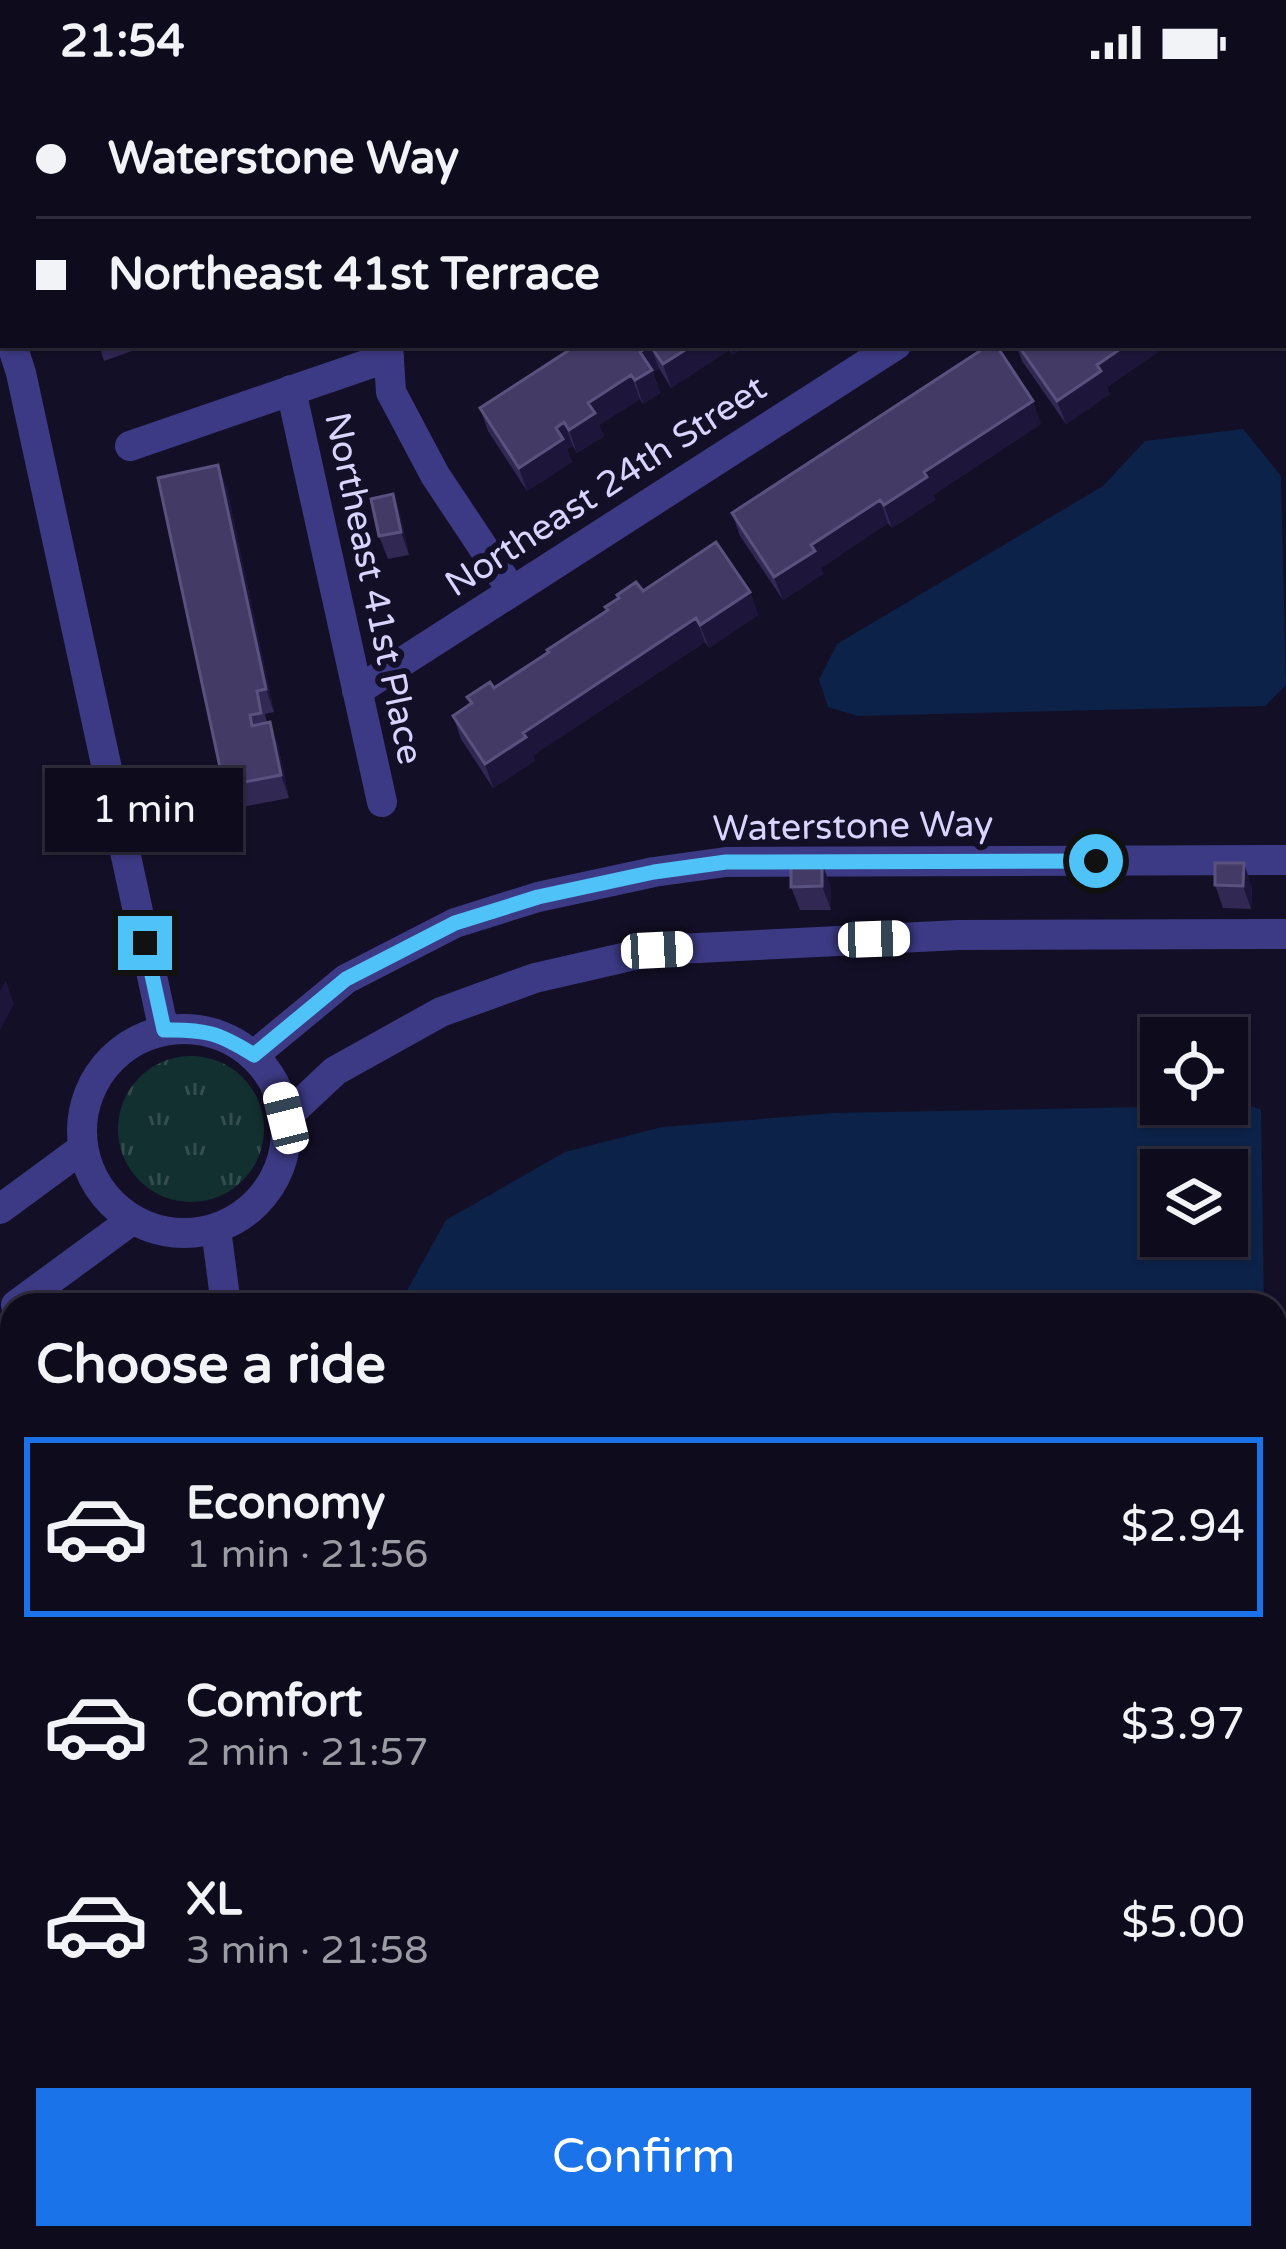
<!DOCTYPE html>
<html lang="en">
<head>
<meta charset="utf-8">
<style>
	:root { --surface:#0e0b1c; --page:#171425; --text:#f1f3f6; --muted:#9b9ba3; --line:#2e2b3b; --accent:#1a73e8 }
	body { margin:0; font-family:"Varela Round",sans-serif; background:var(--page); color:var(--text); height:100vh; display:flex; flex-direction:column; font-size:45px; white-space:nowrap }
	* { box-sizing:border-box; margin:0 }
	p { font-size:39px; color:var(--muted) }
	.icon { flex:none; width:66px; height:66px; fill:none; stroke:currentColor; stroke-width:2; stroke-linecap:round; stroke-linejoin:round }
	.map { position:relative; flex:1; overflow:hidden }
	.panel { position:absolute; left:0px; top:1209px; width:1287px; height:957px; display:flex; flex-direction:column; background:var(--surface); border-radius:36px 36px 0 0; box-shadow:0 3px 9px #0004,0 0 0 3px var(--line) }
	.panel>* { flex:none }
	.banner { position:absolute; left:0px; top:0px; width:1287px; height:264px; box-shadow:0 3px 9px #0004,0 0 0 3px var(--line); display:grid; align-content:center; height:264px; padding:0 36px; background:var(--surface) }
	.tools { position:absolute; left:1140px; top:933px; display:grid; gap:24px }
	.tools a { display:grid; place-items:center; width:108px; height:108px; border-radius:0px; background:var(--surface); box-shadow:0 3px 9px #0004,0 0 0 3px var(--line); font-size:60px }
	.end { position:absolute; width:54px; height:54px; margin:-27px; border:15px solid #4fc3f7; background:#111; box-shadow:0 0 0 6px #111 }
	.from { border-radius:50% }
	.bubble { position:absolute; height:84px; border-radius:0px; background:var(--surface); box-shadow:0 3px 9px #0004,0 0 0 3px var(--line); font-size:39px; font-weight:600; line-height:84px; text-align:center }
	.car { position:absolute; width:36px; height:72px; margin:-36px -18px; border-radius:15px; box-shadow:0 0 9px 3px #0007; background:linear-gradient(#fff 24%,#345 0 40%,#fff 0 76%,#345 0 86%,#fff 0) }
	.banner b { display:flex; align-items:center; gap:42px; height:114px; font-size:45px }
	.banner b+b { border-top:3px solid var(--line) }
	.banner i { width:30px; height:30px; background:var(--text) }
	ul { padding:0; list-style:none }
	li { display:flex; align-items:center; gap:36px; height:180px; margin:0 24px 18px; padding:0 12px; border:6px solid transparent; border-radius:0px }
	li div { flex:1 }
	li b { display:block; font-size:45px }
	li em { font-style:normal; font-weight:600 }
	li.selected { border-color:var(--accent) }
	li>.icon { width:108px; height:108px; stroke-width:1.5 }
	h2 { padding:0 36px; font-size:54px; line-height:144px }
	.action { display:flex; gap:24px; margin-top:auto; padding:24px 36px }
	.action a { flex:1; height:138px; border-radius:0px; background:var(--accent); color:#fff; font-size:48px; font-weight:600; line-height:138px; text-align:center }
	.status { display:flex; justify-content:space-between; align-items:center; height:84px; padding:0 60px; background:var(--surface); direction:ltr }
	.status svg { height:33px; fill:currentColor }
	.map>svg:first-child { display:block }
	.grass { fill:url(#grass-tufts) }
	.water { fill:#0c2248; fill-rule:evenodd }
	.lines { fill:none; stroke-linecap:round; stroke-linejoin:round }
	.street { stroke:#3d3a85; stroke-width:30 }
	.wall { fill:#312854 }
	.shaded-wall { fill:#1d163a }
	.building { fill:#433a66; stroke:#5a527e; stroke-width:3 }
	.route { stroke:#4fc3f7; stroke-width:15 }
	.labels { text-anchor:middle; stroke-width:12; stroke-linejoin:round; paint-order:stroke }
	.street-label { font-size:36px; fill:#d9d4ff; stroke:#130f26 }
</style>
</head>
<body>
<div class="status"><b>21:54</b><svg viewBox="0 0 49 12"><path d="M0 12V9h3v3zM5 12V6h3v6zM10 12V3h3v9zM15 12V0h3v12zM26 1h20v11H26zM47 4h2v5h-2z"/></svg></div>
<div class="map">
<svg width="1286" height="2165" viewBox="0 0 1286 2165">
	<defs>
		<pattern id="grass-tufts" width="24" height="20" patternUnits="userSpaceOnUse" patternTransform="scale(3)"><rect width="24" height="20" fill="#12302f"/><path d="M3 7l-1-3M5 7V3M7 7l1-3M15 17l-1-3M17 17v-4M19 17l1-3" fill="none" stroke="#344d4e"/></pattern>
	</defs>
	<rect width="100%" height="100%" fill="#130f26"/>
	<path class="grass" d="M118 1045a73 73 0 1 1 146 0a73 73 0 1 1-146 0Z"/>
	<path class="water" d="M1243,345L1281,392L1286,601L1265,622L858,632L828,623L819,596L837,560L1103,402L1145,357Z
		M1249,1021L1261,1026L1264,1221H399L446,1136L565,1068L662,1043L834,1029ZM1161,1086H1227V1152H1161Z"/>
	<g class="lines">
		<path class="street" d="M291,0L299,1
			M380,0L381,3
			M1170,0V3
			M209,3L217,0
			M0,82L3,81
			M0,144L3,143
			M0,224L3,233
			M12,261L21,289L164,947
			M388,261L391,308L435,391L512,507
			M291,306L382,718
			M130,362L389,273
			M357,607L896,261
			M82 1047a102 102 0 1 1 204 0a102 102 0 1 1-204 0Z
			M254,971L346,895L455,839L538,813L654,788L726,778L1286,776
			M286,1033L335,987L441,928L535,894L657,866L959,851L1286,850
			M0,1125L83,1064
			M216,1145L226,1221
			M16,1221L132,1136
			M260,2154L262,2165
			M455,2154L457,2165
			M927,2154V2165
			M120,2165L123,2154"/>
	</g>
	<path class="wall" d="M1014,0H1085V3H1015Z
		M99,261H149L104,277Z
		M577,261H748L732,271L729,266L671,304L659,284L653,288L660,309L643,320L640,315L599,341L604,352L577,369L573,362L567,365L572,378L527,407L488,347L480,324Z
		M1016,261H1168L1107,303L1110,310L1066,340L1022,277Z
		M1041,340L933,411L935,416L892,444L888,439L821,484L823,490L783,516L740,452L732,429Z
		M218,381L227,405L274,628L265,630L267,638L278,661L289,714L232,725L224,702Z
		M393,410L401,434L409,471L388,475L379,452Z
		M643,507L750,508L758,531L709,564L705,558L533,671L535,677L493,704L461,655L453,632L470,620L467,613L494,604Z
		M1215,801L1252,803L1251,825L1223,824Z
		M791,803H831V826H800Z
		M0,1553H12V1621H6L0,1606Z
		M0,1641H12V1815H0Z
		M12,1818V2154H18L19,2165H0V1819Z
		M328,2154H362V2162H331Z
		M1024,2154V2165H986L984,2160Z
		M1126,2154H1275L1286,2165H1130Z"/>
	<path class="shaded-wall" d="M1286,122V151L1284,152V123Z
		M650,261L659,284L653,288L660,309L643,320L635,296L640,268Z
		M693,261H727L729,266L671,304L663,280Z
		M728,261H748L732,271Z
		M1126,261H1168L1107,303L1110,310L1066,340L1057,317L1097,281Z
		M631,291L640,315L599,341L604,352L577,369L569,346L588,319Z
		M1033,317L1041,340L933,411L935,416L892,444L884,421L924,388Z
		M564,338L573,362L567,365L572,378L527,407L519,384L556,344Z
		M218,381L227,405L274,628L266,605Z
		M393,410L401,434L409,471L401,448Z
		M880,416L888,439L821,484L823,490L783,516L774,493L811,461Z
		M750,508L758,531L709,564L700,541Z
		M696,534L705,558L533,671L535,677L493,704L485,680L523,649Z
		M270,638L278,661L289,714L281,691Z
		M822,779L831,803V826L822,802Z
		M1244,779L1252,803L1251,825L1243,802Z
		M6,896L14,920L0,946V907Z
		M6,1908L12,1923V1968L7,1954Z
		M9,2113L12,2120V2154H18L19,2165H11Z
		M1016,2154H1024V2165H1019Z"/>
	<path class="building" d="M496,0H680L672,3H493V1Z
		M1284,72L1286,75V122L1284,123Z
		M577,261H649L640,268L652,286L635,296L631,291L588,319L595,329L569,346L564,338L556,344L563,355L519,384L480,324Z
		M650,261H693L663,280Z
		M989,261H996L1033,317L924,388L927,393L884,421L880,416L811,461L815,467L774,493L732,429Z
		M1018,261H1126L1097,281L1101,287L1057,317Z
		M218,381L266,605L257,607L261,629L250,631L252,642L270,638L281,691L224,702L158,394Z
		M393,410L401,448L379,452L371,415Z
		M716,458L750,508L700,541L696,534L523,649L526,653L485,680L453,632L472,619L467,613L490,598L494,604L549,568L547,566L608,526L605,523L619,514L617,511L636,498L643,507Z
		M791,779H822V802L791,803Z
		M1215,779H1244L1243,802L1215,801Z
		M7,1504H12V1532H8Z
		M0,1553H12V1597L0,1598Z
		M0,1641H12V1718H0Z
		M0,1730H12V1791L0,1792Z
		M12,1818V1896H0V1819Z
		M0,1908H6L7,1954H12V1984H0Z
		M0,1996H12V2061L0,2062Z
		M12,2083V2113H9L11,2165H0V2084Z
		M1275,2095H1286V2165H1133V2154H1275Z
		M984,2154H1016L1017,2159L984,2160Z"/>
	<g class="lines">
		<path class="route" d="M145,859L164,946C205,945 219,949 254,971L346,895L455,839L538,813L654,788L726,778L1096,777"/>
	</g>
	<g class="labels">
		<g class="street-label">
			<text transform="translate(605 401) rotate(-33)" y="13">Northeast 24th Street</text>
			<text transform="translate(375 504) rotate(78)" y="13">Northeast 41st Place</text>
			<text transform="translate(853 741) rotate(-1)" y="13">Waterstone Way</text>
		</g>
	</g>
</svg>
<div class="tools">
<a><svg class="icon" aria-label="locate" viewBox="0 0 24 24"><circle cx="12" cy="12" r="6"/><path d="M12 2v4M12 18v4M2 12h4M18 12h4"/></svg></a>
<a><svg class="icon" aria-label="layers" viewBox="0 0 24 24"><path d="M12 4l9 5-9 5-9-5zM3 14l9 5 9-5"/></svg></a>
</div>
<i class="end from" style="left:1096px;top:777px"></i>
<i class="end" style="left:145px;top:859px"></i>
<div class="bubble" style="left:45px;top:684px;width:198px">1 min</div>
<i class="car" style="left:874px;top:855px;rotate:88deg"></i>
<i class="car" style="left:657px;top:866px;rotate:87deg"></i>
<i class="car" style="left:286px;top:1034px;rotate:346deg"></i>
<div class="banner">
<b><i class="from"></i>Waterstone Way</b>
<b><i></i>Northeast 41st Terrace</b>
</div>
<section class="panel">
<h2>Choose a ride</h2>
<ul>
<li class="selected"><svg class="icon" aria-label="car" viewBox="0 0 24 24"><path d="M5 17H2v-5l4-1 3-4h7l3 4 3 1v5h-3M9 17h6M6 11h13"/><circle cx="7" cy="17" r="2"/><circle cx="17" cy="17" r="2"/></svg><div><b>Economy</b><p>1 min · 21:56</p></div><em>$2.94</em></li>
<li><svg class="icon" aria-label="car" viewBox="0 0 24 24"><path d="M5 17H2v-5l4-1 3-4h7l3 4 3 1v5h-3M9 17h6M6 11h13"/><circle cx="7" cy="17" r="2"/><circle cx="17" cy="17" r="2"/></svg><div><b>Comfort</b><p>2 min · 21:57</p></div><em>$3.97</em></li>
<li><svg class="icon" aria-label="car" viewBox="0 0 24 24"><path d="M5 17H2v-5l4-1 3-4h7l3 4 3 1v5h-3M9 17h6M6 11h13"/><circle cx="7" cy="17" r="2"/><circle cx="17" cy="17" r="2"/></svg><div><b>XL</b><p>3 min · 21:58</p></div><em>$5.00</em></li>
</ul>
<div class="action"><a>Confirm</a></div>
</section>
</div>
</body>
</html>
